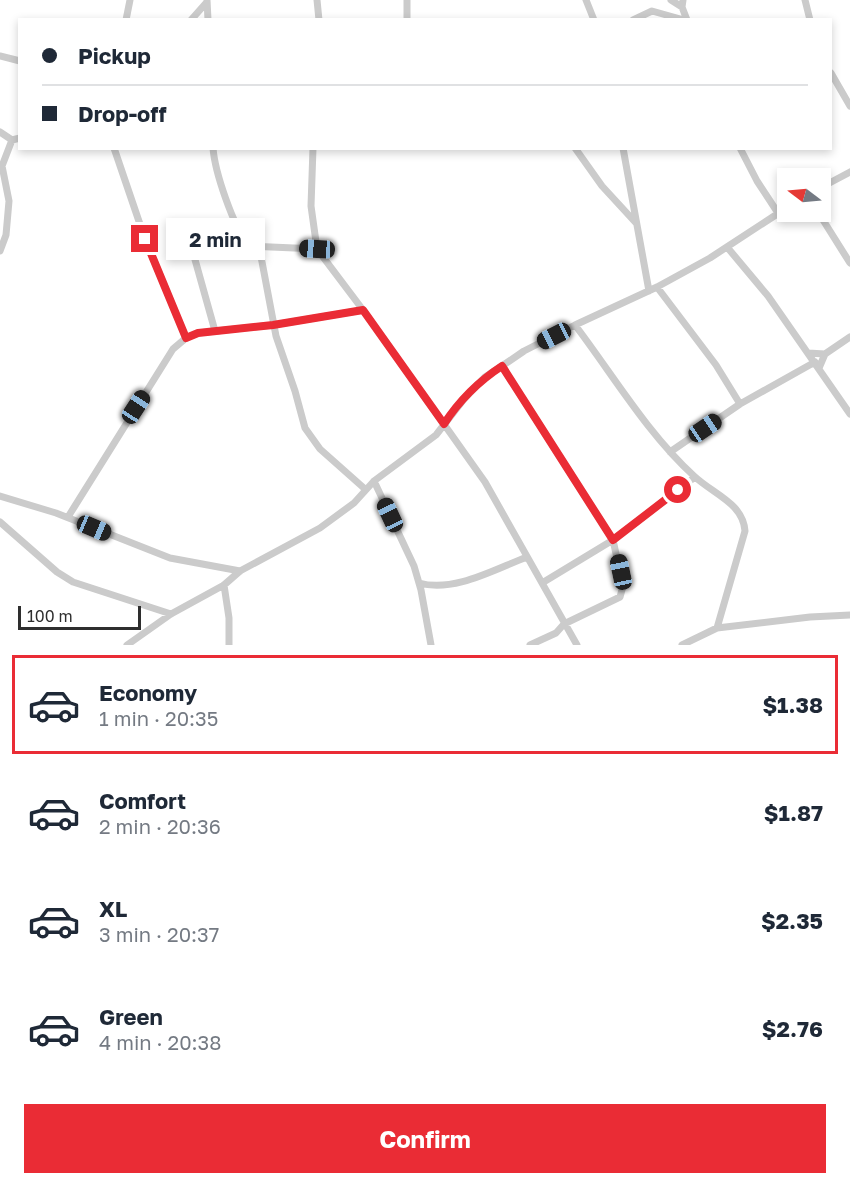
<!DOCTYPE html>
<html lang="en">
<head>
<meta charset="utf-8">
<style>
	:root { --surface:#fff; --page:#f6f6f7; --text:#1f2937; --muted:#747a83; --line:#e0e1e3; --accent:#ea2c35 }
	body { margin:0; font-family:"Golos Text",sans-serif; background:var(--page); color:var(--text); height:100vh; display:flex; flex-direction:column; font-size:22px; white-space:nowrap }
	* { box-sizing:border-box; margin:0 }
	p { font-size:20px; color:var(--muted) }
	.icon { flex:none; width:33px; height:33px; fill:none; stroke:currentColor; stroke-width:2; stroke-linecap:round; stroke-linejoin:round }
	.map { position:relative; height:645px; overflow:hidden }
	.side { display:flex; flex-direction:column; background:var(--surface); flex:1 }
	.side>* { flex:none }
	.hud { position:absolute; left:18px; top:18px; width:814px; height:132px; border-radius:0px; box-shadow:0 3px 9px #0003; display:grid; align-content:center; height:132px; padding:0 24px; background:var(--surface) }
	.needle { width:39px; rotate:286deg }
	.buttons { position:absolute; left:777px; top:168px; display:grid; gap:12px }
	.buttons a { display:grid; place-items:center; width:54px; height:54px; border-radius:0px; background:var(--surface); box-shadow:0 3px 9px #0003; font-size:30px }
	.scale { position:absolute; left:18px; bottom:15px; width:123px; box-sizing:border-box; padding-left:6px; border:3px solid #2e2e2e; border-top:0; font-size:16px; line-height:21px; white-space:nowrap; color:#2e2e2e; -webkit-text-stroke:4px #fff; paint-order:stroke }
	.end { position:absolute; width:27px; height:27px; margin:-14px; border:8px solid #ea2c35; background:#fff; box-shadow:0 0 0 3px #fff }
	.from { border-radius:50% }
	.bubble { position:absolute; height:42px; border-radius:0px; background:var(--surface); box-shadow:0 3px 9px #0003; font-size:20px; font-weight:700; line-height:42px; text-align:center }
	.car { position:absolute; width:18px; height:36px; margin:-18px -9px; border-radius:8px; box-shadow:0 0 4px 2px #0007; background:linear-gradient(#222 24%,#8ab4d8 0 40%,#222 0 76%,#8ab4d8 0 86%,#222 0) }
	.hud b { display:flex; align-items:center; gap:21px; height:57px; font-size:22px }
	.hud b+b { border-top:2px solid var(--line) }
	.hud i { width:15px; height:15px; background:var(--text) }
	ul { padding:10px 0 0; list-style:none }
	li { display:flex; align-items:center; gap:18px; height:99px; margin:0 12px 9px; padding:0 12px; border:3px solid transparent; border-radius:0px }
	li div { flex:1 }
	li b { display:block; font-size:22px }
	li em { font-style:normal; font-weight:700 }
	li.on { border-color:var(--accent) }
	li>.icon { width:54px; height:54px; stroke-width:1.5 }
	.action { display:flex; gap:12px; margin-top:auto; padding:12px 24px }
	.action a { flex:1; height:69px; border-radius:0px; background:var(--accent); color:#fff; font-size:24px; font-weight:700; line-height:69px; text-align:center }
	.map>svg:first-child { display:block }
	.lines { fill:none; stroke-linecap:round; stroke-linejoin:round }
	.minor { stroke:#cbcbcb; stroke-width:7 }
	.route { stroke:#ea2c35; stroke-width:8 }
</style>
</head>
<body>
<div class="map">
<svg width="850" height="645" viewBox="0 0 850 645">
	<rect width="100%" height="100%" fill="#fff"/>
	<g class="lines">
		<path class="minor" d="M207,0L208,20
			M317,0L319,20
			M586,0L594,20
			M671,0L682,7
			M683,0L682,7L687,20
			M805,0L810,20
			M126,20L130,0
			M191,20L207,2
			M407,20V0
			M633,20L652,11L684,20
			M0,56L20,61
			M831,73L850,106
			M0,132L12,140L20,138
			M114,148L145,239L186,338
			M213,148C215,173 233,225 248,245
			M313,148L311,206L317,249L363,310L485,482L577,645
			M575,148L602,186L636,223
			M623,148L649,291
			M740,148L757,181L778,213
			M820,188L850,172
			M818,212L850,263
			M259,246L276,336L295,391L305,428L320,449L365,489
			M727,247L768,296L850,414
			M0,251L6,235L9,201L2,166L12,140
			M657,287L716,365L740,404
			M575,325C613,375 647,433 694,476C713,494 743,503 745,531L717,628
			M215,331L194,256L195,250L201,244L317,249
			M808,353L825,354L819,368
			M825,354L850,337
			M502,366L613,540L623,586L620,597L564,624L556,633L530,645
			M670,452L740,404L815,362
			M374,481L414,566L421,590L431,645
			M0,496L56,513L170,558L240,571
			M68,517L173,349L186,338L198,333L273,325L363,310
			M0,522L57,572L73,582L171,614
			M419,583C454,593 495,569 527,557
			M542,583L613,540L695,477
			M224,585L229,618V645
			M127,645L171,614L224,585L240,571L320,528L354,503L374,481L436,435L464,399L485,377L502,366L524,351L575,325L657,287L710,258L788,207
			M682,645L717,628L810,617L850,615"/>
	</g>
	<g class="lines">
		<path class="route" d="M145,239L186,338L198,333L273,325L363,310L444,424C459,401 479,381 502,366L613,540L678,490"/>
	</g>
</svg>
<div class="buttons">
<a><svg class="needle" viewBox="-14 -14 28 28"><path d="M0-13l5 13h-10z" fill="#e53935"/><path d="M0 13l5-13h-10z" fill="#747a83"/></svg></a>
</div>
<div class="scale">100 m</div>
<i class="end from" style="left:678px;top:490px"></i>
<i class="end" style="left:145px;top:239px"></i>
<div class="bubble" style="left:166px;top:218px;width:99px">2 min</div>
<i class="car" style="left:317px;top:249px;rotate:273deg"></i>
<i class="car" style="left:554px;top:336px;rotate:243deg"></i>
<i class="car" style="left:136px;top:407px;rotate:33deg"></i>
<i class="car" style="left:705px;top:428px;rotate:56deg"></i>
<i class="car" style="left:390px;top:515px;rotate:335deg"></i>
<i class="car" style="left:94px;top:528px;rotate:113deg"></i>
<i class="car" style="left:621px;top:572px;rotate:348deg"></i>
<div class="hud">
<b><i class="from"></i>Pickup</b>
<b><i></i>Drop-off</b>
</div>
</div>
<section class="side">
<ul>
<li class="on"><svg class="icon" aria-label="car" viewBox="0 0 24 24"><path d="M5 17H2v-5l4-1 3-4h7l3 4 3 1v5h-3M9 17h6M6 11h13"/><circle cx="7" cy="17" r="2"/><circle cx="17" cy="17" r="2"/></svg><div><b>Economy</b><p>1 min · 20:35</p></div><em>$1.38</em></li>
<li><svg class="icon" aria-label="car" viewBox="0 0 24 24"><path d="M5 17H2v-5l4-1 3-4h7l3 4 3 1v5h-3M9 17h6M6 11h13"/><circle cx="7" cy="17" r="2"/><circle cx="17" cy="17" r="2"/></svg><div><b>Comfort</b><p>2 min · 20:36</p></div><em>$1.87</em></li>
<li><svg class="icon" aria-label="car" viewBox="0 0 24 24"><path d="M5 17H2v-5l4-1 3-4h7l3 4 3 1v5h-3M9 17h6M6 11h13"/><circle cx="7" cy="17" r="2"/><circle cx="17" cy="17" r="2"/></svg><div><b>XL</b><p>3 min · 20:37</p></div><em>$2.35</em></li>
<li><svg class="icon" aria-label="car" viewBox="0 0 24 24"><path d="M5 17H2v-5l4-1 3-4h7l3 4 3 1v5h-3M9 17h6M6 11h13"/><circle cx="7" cy="17" r="2"/><circle cx="17" cy="17" r="2"/></svg><div><b>Green</b><p>4 min · 20:38</p></div><em>$2.76</em></li>
</ul>
<div class="action"><a>Confirm</a></div>
</section>
</body>
</html>
